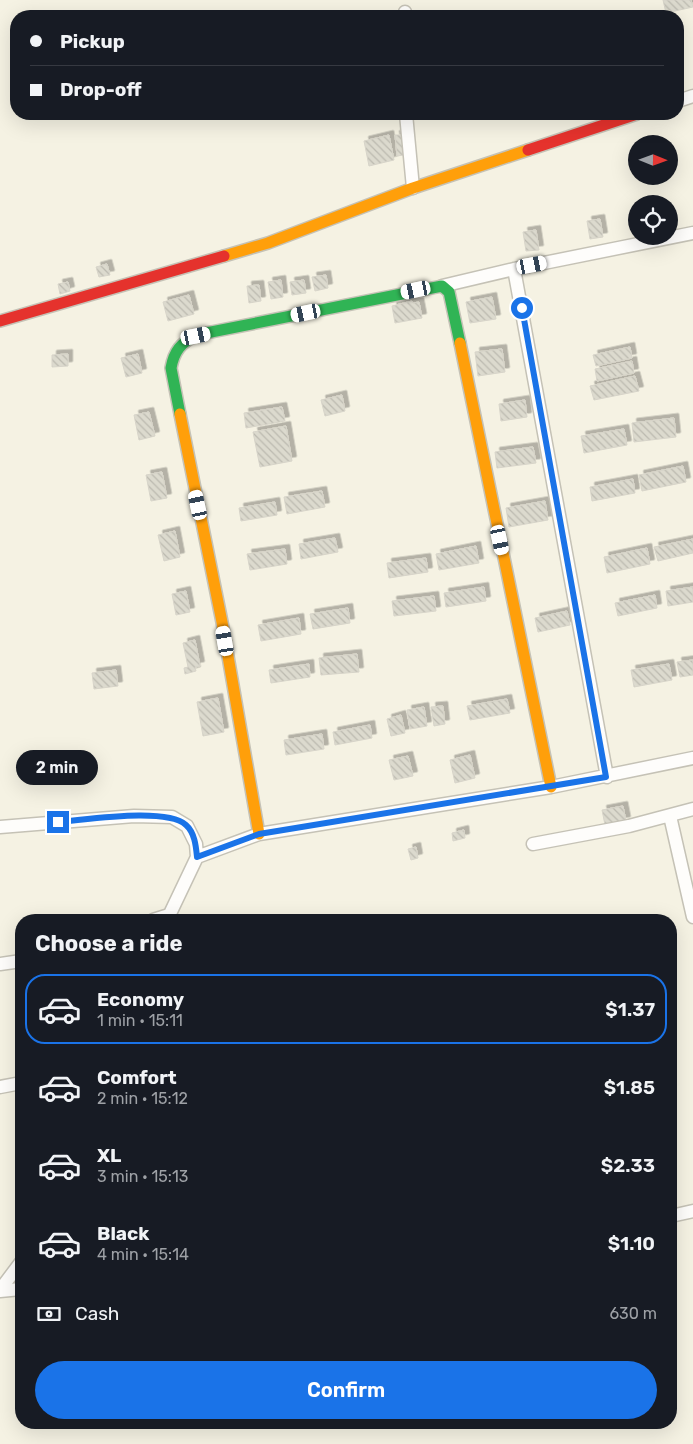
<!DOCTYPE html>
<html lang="en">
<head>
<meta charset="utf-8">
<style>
	:root { --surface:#171b24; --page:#20242c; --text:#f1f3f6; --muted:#9ea1a6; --line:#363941; --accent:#1a73e8 }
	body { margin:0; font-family:Rubik,sans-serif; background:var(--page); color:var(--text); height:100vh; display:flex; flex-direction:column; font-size:19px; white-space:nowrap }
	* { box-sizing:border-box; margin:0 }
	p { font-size:16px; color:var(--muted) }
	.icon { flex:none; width:28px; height:28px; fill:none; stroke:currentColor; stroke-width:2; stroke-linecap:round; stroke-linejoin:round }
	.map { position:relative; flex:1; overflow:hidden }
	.panel { position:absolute; left:15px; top:914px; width:662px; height:515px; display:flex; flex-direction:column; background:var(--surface); border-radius:20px; box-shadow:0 5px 20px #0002 }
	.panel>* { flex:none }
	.top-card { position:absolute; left:10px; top:10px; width:674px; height:110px; border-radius:20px; box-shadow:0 5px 20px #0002; display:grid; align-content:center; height:110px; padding:0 20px; background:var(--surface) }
	.needle { width:32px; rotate:91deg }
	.fabs { position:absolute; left:628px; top:135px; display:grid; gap:10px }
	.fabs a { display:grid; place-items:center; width:50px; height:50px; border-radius:50%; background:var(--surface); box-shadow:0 5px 20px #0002; font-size:25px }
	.end { position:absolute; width:22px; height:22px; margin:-11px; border:6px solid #1a73e8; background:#fff; box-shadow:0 0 0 2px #fff }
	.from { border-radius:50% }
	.bubble { position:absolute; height:35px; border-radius:18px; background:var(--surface); box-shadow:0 5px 20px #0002; font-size:16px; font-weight:600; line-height:35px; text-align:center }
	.car { position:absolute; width:15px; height:30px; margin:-15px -8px; border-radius:6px; box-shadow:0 0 4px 1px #0007; background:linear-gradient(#fff 24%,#345 0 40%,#fff 0 76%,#345 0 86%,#fff 0) }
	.top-card b { display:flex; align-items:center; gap:18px; height:48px; font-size:19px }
	.top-card b+b { border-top:1px solid var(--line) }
	.top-card i { width:12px; height:12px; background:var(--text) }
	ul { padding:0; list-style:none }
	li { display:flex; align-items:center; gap:15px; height:70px; margin:0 10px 8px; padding:0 10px; border:2px solid transparent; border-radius:20px }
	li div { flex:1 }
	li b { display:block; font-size:19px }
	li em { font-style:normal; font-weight:600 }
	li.active { border-color:var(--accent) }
	li>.icon { width:45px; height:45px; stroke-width:1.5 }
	h2 { padding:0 20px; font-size:22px; line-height:60px }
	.pay { display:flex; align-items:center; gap:12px; height:55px; padding:0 20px; font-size:19px }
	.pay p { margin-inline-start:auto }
	.cta { display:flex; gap:10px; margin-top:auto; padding:10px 20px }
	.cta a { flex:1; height:58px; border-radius:30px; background:var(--accent); color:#fff; font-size:20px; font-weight:600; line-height:58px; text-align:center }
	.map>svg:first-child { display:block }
	.building { fill:url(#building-back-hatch); stroke:#d7d4c9; filter:url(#shadow) }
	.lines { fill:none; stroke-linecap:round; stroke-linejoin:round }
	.street-casing { stroke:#c5c2b6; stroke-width:15 }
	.fast-casing { stroke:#c5c2b6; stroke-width:14 }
	.slow-casing { stroke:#c5c2b6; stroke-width:14 }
	.jam-casing { stroke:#c5c2b6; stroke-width:14 }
	.street { stroke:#fefdfb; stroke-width:12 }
	.fast { stroke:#30b455; stroke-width:11 }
	.slow { stroke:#ff9f0a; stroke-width:11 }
	.jam { stroke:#e5322d; stroke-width:11 }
	.route { stroke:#1a73e8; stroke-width:6 }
</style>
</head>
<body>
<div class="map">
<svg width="693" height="1444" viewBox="0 0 693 1444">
	<defs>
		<pattern id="building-back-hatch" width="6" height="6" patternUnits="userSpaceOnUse" patternTransform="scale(1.25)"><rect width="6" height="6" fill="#dcdace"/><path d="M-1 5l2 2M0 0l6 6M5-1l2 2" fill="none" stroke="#bcbab0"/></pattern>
		<filter id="shadow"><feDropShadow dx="4.5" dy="-4.5" stdDeviation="0" flood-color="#0004"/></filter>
	</defs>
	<rect width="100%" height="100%" fill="#f5f2e3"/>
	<path class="building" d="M663,0H691L693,7L666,13Z
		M389,135L394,160L369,166L364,141Z
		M395,135H402L404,155L397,156Z
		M600,219L603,237L590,239L587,221Z
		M536,230L539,250L526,251L523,232Z
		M107,264L110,275L99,277L96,267Z
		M326,275L328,288L315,291L312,277Z
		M281,280L283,297L271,299L268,282Z
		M304,280L306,293L292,295L290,282Z
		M68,282L70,291L60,294L58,284Z
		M259,285L261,301L249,303L247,286Z
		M189,295L194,314L168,321L163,302Z
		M492,297L496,319L470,323L466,302Z
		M412,301L413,303L419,302L422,318L395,323L392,306Z
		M630,347L632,358L596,366L593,355Z
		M502,349L505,372L478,376L475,352Z
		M68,354V366L52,367V355Z
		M138,354L142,373L126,377L121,358Z
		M632,361L634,373L597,381L595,369Z
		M635,376L639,391L594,400L590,386Z
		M342,395L345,411L325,416L321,400Z
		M525,400L527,417L501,421L499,404Z
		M282,407L285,421L246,428L244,413Z
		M149,412L155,436L139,440L134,415Z
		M674,418L676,437L634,442L632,423Z
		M286,426L292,461L260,467L253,432Z
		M624,429L627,445L584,453L581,436Z
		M533,447L536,463L497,468L495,452Z
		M683,466L686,482L642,491L639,475Z
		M162,472L167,498L151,501L146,475Z
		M633,479L635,493L592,501L590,487Z
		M322,491L325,507L287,514L284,497Z
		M545,501L548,520L509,527L506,508Z
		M275,502L277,515L241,521L239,508Z
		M175,531L180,557L164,561L158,535Z
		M335,538L338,552L301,559L299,544Z
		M693,539V553L658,561L654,547Z
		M476,546L479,563L439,570L436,554Z
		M647,548L650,564L607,573L604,557Z
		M285,549L287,564L250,570L247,554Z
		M426,558L428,572L389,578L387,563Z
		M484,587L486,601L446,607L444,593Z
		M693,587V602L668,606L666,591Z
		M186,591L190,612L176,615L172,594Z
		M655,595L657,608L618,616L615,603Z
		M434,596L436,611L394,616L392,601Z
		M348,608L350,623L313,629L310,614Z
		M567,611L570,625L538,632L535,618Z
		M299,618L301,634L261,641L258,625Z
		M195,640L200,666L195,667L196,671L185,674L184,668L188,667L183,643Z
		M357,654L359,672L321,675L319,658Z
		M693,660V675L680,677L677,662Z
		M309,664L310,677L271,683L269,670Z
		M669,664L672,680L634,687L631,670Z
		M116,670L118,686L94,689L92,673Z
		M218,698L224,732L203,736L197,702Z
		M507,699L510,713L470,720L467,706Z
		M443,706L445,724L434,726L431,707Z
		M424,707L427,726L410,729L407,710Z
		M401,715L405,733L391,736L387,719Z
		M370,725L372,738L335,745L333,732Z
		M322,734L324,749L286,755L284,740Z
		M470,755L475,778L455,783L450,760Z
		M408,756L413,776L394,780L389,760Z
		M623,806L626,821L605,825L602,810Z
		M464,830L465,838L453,841L452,833Z
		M416,847L418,858L411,860L408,849Z"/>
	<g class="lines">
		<g class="street-casing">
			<path id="street" d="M405,16V12
				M678,101L693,96
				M406,114L413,188
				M514,269L607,777
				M442,286L514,269L693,233
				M670,816L693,917
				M0,827L134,816L172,817L187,826L196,844L197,857
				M533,844L629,826L693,809
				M153,920L169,915
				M167,920L197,857L259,834L551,787L693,758
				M0,964L21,961
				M0,1087L21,1083
				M671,1216L693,1211
				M0,1290L21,1262
				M0,1291L21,1289"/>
		</g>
		<g class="fast-casing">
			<path id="fast" d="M180,414L171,368C174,351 181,343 196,335L442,286L449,292L460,343"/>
		</g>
		<g class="slow-casing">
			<path id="slow" d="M224,256L268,243L413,188L528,150
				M460,343L551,787
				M180,414L222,622L259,834"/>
		</g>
		<g class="jam-casing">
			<path id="jam" d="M528,150L637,114
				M0,321L224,256"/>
		</g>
		<use href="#street" class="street"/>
		<use href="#fast" class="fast"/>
		<use href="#slow" class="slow"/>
		<use href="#jam" class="jam"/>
	</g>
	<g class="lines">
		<path class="route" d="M58,822C86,820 166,807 186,825C195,833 196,847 197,857L259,834L606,777L522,308"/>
	</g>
</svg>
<div class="fabs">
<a><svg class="needle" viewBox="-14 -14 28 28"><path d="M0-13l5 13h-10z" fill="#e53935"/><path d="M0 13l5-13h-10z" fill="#9ea1a6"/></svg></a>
<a><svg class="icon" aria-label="locate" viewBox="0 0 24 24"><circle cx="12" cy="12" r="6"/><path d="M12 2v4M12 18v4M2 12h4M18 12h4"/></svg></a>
</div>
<i class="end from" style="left:522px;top:308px"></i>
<i class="end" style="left:58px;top:822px"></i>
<div class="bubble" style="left:16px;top:750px;width:82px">2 min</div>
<i class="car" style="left:532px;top:265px;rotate:79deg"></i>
<i class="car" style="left:416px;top:290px;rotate:258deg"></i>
<i class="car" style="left:306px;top:313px;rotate:258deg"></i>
<i class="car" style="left:196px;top:336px;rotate:78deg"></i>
<i class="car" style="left:198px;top:505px;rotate:348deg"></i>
<i class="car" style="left:500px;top:540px;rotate:168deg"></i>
<i class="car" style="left:225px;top:641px;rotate:350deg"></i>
<div class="top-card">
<b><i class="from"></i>Pickup</b>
<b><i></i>Drop-off</b>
</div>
<section class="panel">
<h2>Choose a ride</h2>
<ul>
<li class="active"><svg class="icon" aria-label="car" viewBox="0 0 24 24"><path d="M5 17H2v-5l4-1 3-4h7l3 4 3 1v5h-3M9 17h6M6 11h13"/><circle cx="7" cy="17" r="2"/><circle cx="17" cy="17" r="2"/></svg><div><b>Economy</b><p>1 min · 15:11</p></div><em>$1.37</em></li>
<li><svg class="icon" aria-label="car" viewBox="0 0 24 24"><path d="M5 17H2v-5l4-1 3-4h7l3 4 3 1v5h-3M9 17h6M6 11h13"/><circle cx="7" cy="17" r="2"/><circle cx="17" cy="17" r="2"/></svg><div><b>Comfort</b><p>2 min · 15:12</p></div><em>$1.85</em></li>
<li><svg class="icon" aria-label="car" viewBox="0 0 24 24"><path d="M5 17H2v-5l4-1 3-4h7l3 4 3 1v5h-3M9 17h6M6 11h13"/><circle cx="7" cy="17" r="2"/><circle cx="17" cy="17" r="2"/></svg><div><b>XL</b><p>3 min · 15:13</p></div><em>$2.33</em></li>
<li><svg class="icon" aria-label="car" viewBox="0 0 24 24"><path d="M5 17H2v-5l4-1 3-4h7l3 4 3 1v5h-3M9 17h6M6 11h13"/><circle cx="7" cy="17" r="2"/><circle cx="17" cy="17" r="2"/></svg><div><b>Black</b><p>4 min · 15:14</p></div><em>$1.10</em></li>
</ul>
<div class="pay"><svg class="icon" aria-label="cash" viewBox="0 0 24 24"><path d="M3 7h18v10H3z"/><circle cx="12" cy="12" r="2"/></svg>Cash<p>630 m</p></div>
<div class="cta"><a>Confirm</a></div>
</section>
</div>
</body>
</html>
